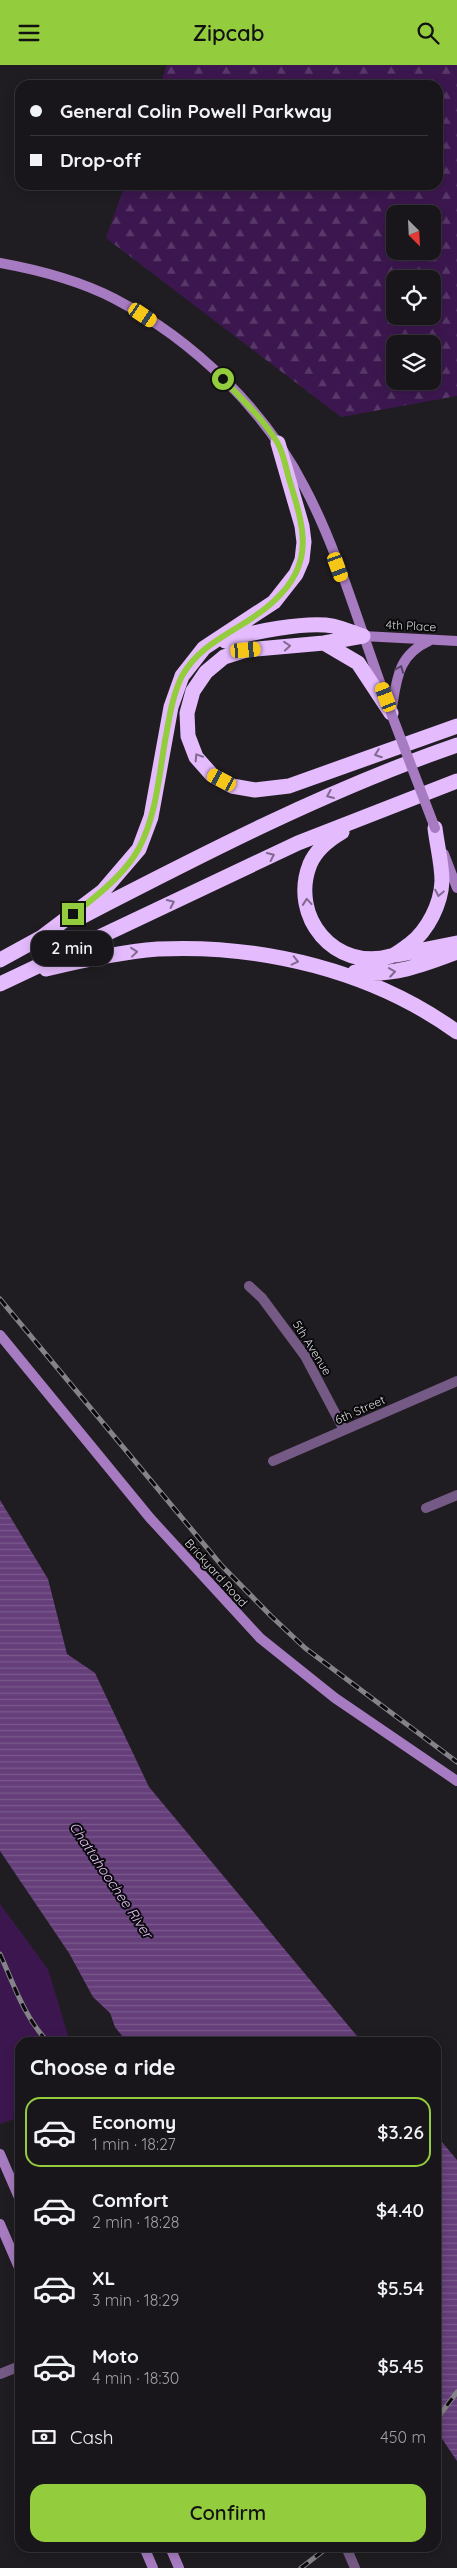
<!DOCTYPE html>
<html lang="en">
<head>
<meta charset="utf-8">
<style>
	:root { --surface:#18161a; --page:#211f23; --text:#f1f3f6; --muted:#9f9fa2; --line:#363539; --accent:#93cc3d }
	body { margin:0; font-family:Quicksand,sans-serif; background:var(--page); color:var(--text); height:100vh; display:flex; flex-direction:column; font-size:19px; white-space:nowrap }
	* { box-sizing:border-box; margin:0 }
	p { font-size:16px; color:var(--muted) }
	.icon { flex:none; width:28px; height:28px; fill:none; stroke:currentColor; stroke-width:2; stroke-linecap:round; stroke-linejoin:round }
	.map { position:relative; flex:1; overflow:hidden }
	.panel { position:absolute; left:15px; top:1972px; width:426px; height:515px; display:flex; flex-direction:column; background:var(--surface); border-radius:15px; box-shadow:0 2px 12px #0003,0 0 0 1px var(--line) }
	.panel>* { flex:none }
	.top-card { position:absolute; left:15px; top:15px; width:428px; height:110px; border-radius:15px; box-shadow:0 2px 12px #0003,0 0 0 1px var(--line); display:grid; align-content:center; height:110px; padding:0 15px; background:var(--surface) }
	.needle { width:32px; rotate:156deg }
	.fabs { position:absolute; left:386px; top:140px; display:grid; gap:10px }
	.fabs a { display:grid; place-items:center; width:55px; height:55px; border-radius:10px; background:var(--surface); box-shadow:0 2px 12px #0003,0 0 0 1px var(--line); font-size:25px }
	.end { position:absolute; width:22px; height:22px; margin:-11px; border:6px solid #93cc3d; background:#111; box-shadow:0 0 0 2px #111 }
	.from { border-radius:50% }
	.bubble { position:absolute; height:35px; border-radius:15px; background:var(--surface); box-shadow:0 2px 12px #0003,0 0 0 1px var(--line); font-size:16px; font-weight:600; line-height:35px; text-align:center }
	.car { position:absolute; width:15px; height:30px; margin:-15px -8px; border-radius:6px; box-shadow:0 0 4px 1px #0007; background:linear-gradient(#f5c518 24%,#345 0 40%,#f5c518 0 76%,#345 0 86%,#f5c518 0) }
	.top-card b { display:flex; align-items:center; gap:18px; height:48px; font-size:19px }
	.top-card b+b { border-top:1px solid var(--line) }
	.top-card i { width:12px; height:12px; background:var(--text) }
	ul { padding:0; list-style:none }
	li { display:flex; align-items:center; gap:15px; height:70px; margin:0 10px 8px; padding:0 5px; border:2px solid transparent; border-radius:15px }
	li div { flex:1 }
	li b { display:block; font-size:19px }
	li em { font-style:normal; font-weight:600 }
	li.on { border-color:var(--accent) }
	li>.icon { width:45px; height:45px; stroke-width:1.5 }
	h2 { padding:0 15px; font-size:22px; line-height:60px }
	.pay { display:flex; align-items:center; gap:12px; height:55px; padding:0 15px; font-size:19px }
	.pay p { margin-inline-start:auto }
	.button { display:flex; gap:10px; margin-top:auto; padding:10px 15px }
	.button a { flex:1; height:58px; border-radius:15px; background:var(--accent); color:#111; font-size:20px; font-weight:600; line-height:58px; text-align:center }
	header { display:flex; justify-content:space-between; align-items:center; height:65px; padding:0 15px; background:var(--accent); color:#111; font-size:22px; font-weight:600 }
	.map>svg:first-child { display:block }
	.forest { fill:url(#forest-firs); fill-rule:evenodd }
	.park { fill:#3c174f }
	.water { fill:url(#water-rules) }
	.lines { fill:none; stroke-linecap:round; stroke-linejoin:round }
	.street { stroke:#755a85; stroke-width:10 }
	.secondary { stroke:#a77bc1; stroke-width:10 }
	.highway { stroke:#e4bbfd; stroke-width:15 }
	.rail-casing { stroke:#858387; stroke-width:5 }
	.rail { stroke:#09080a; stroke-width:3; stroke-dasharray:9; stroke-linecap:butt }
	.secondary-bridge { stroke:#a77bc1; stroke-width:10 }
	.oneway { stroke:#816a90 }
	.oneway2 { stroke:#584266 }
	.route { stroke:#93cc3d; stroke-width:6 }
	.labels { text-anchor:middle; stroke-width:4; stroke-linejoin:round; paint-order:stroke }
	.street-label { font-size:12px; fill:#d7d5d8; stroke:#09080a }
	.water-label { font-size:14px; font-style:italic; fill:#e2c1f6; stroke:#09080a }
</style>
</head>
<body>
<header><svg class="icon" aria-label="menu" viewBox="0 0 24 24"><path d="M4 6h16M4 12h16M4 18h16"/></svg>Zipcab<svg class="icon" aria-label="search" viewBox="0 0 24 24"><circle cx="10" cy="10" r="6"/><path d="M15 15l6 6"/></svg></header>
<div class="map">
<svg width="457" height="2503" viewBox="0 0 457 2503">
	<defs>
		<pattern id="forest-firs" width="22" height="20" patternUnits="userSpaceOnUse" patternTransform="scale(1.25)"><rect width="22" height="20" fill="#3c174f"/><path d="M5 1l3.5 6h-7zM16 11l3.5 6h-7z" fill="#573868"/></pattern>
		<pattern id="water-rules" width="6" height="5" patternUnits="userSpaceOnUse" patternTransform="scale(1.25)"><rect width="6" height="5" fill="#653e7a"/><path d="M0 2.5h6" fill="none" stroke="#7a598c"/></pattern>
	</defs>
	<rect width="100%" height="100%" fill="#201d22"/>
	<path class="forest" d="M167,0H457V331L341,352L106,173L125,120H438V20H160ZM395,149H432V186H395ZM395,214H432V251H395ZM395,279H432V316H395Z"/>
	<path class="park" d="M0,1839L48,1904L70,1977L20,1978V2052L0,2059Z"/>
	<path class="water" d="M0,1435L48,1514L67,1589L95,1608L149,1722L362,1977H127L115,1962L110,1948L93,1932L69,1888L0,1786Z
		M436,2070L457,2095V2396L436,2365Z"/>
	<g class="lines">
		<path class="street" d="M249,1221L262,1233L305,1291L344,1365
			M273,1396L457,1316
			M426,1443L457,1430
			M0,2309L20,2301
			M346,2482L355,2503"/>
		<path class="secondary" d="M0,198C39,205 80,216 115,234C193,275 265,344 305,423C338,485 360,564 385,631
			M363,571L457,576
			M391,648C397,616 396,591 429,576
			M444,789L457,823
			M0,1270L150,1453L260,1573L335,1633L457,1716
			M0,2089L20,2135
			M0,2159L20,2205
			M144,2482L153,2503
			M170,2482L179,2503"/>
		<path class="highway" d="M363,571L324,578L246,585L224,592L206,607L193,626L187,648L188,671L196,692L212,710L232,721L255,725L289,721L457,661
			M225,576C250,567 307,556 333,561C343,563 353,568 363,571
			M324,578L358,598L391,648
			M342,767C330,774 316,785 310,799C289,852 335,907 391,891C397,889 404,883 410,879C428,865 441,839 442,816C442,799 437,780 435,763
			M83,851C205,788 327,725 457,680
			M42,872L103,826L139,784L151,752L171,642L182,611L204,583L274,537L296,509L302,495L304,477L302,461L278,378
			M397,890L457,878
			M0,895L51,867
			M46,904C83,895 120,887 158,884C262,879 373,906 457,967
			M355,907C392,912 423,900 457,887
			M0,919L298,778L457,716"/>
		<g class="rail-casing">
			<path id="rail" d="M0,1234L222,1501L271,1551L305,1583L457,1697
				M0,1889C14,1920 25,1954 49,1978
				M436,2355L457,2327
				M301,2503L328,2482"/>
		</g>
		<use href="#rail" class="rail"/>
		<path class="secondary-bridge" d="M391,648L435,763"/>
	</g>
	<defs><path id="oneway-chevron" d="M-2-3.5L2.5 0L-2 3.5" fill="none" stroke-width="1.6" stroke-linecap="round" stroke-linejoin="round" transform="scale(1.25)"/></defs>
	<g class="oneway">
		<use href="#oneway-chevron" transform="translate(287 581) rotate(-5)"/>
		<use href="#oneway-chevron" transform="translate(378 689) rotate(160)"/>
		<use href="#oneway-chevron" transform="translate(198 692) rotate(-122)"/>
		<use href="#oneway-chevron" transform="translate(330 730) rotate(157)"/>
		<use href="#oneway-chevron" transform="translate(271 791) rotate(-25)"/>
		<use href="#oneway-chevron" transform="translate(439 828) rotate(101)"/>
		<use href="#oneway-chevron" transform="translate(307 837) rotate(-95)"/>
		<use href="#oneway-chevron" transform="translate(171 838) rotate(-25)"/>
		<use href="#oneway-chevron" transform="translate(134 887) rotate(-6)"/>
		<use href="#oneway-chevron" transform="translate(295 896) rotate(13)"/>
		<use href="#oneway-chevron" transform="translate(392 907) rotate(-8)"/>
	</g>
	<use class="oneway2" href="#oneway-chevron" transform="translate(400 604) rotate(-69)"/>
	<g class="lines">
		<path class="route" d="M73,849C95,833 126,808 139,783C156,751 159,711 165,676C169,655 172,631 182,611C203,573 246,564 275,535C315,498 304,463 290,417C286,405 284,388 277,377C263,354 242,334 223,314"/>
	</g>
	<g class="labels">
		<g class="street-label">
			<text transform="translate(411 561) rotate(3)" y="4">4th Place</text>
			<text transform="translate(312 1283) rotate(58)" y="4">5th Avenue</text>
			<text transform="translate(360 1345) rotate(-24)" y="4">6th Street</text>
			<text transform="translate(216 1508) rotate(48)" y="4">Brickyard Road</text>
		</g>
		<g class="water-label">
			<text transform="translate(111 1815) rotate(56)" y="5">Chattahoochee River</text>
		</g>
	</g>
</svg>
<div class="fabs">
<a><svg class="needle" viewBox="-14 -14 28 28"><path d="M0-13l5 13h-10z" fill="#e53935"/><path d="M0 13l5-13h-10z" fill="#9f9fa2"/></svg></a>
<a><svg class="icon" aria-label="locate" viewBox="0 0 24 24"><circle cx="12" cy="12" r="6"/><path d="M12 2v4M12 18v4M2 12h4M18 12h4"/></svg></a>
<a><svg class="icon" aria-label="layers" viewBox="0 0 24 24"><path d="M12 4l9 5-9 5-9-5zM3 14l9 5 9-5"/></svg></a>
</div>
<i class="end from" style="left:223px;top:314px"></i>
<i class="end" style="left:73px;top:849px"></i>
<div class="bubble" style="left:31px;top:866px;width:82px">2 min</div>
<i class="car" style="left:143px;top:250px;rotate:124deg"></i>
<i class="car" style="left:338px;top:502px;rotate:160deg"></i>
<i class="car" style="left:246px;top:585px;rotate:85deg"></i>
<i class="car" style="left:386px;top:632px;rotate:339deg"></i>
<i class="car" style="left:222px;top:715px;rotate:298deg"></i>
<div class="top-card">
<b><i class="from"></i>General Colin Powell Parkway</b>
<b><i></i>Drop-off</b>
</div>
<section class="panel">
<h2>Choose a ride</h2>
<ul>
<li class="on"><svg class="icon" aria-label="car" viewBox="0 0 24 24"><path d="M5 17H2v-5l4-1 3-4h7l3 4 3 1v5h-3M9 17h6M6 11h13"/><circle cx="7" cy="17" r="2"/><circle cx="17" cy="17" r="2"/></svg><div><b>Economy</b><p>1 min · 18:27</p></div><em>$3.26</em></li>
<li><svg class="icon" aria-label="car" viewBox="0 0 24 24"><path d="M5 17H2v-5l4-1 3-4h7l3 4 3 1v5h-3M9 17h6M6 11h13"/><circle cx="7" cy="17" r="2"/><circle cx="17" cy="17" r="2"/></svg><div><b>Comfort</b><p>2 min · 18:28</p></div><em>$4.40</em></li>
<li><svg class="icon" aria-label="car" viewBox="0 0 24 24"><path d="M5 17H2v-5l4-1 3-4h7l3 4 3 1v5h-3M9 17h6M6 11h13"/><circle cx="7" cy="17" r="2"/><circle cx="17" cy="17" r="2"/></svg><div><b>XL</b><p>3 min · 18:29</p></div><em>$5.54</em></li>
<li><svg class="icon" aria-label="car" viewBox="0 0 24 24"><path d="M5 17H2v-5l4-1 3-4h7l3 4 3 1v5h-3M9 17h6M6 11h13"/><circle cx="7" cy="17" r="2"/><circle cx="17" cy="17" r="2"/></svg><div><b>Moto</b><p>4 min · 18:30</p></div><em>$5.45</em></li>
</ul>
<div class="pay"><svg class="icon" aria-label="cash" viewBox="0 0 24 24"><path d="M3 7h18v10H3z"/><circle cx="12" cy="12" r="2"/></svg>Cash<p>450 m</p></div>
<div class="button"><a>Confirm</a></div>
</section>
</div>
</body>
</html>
